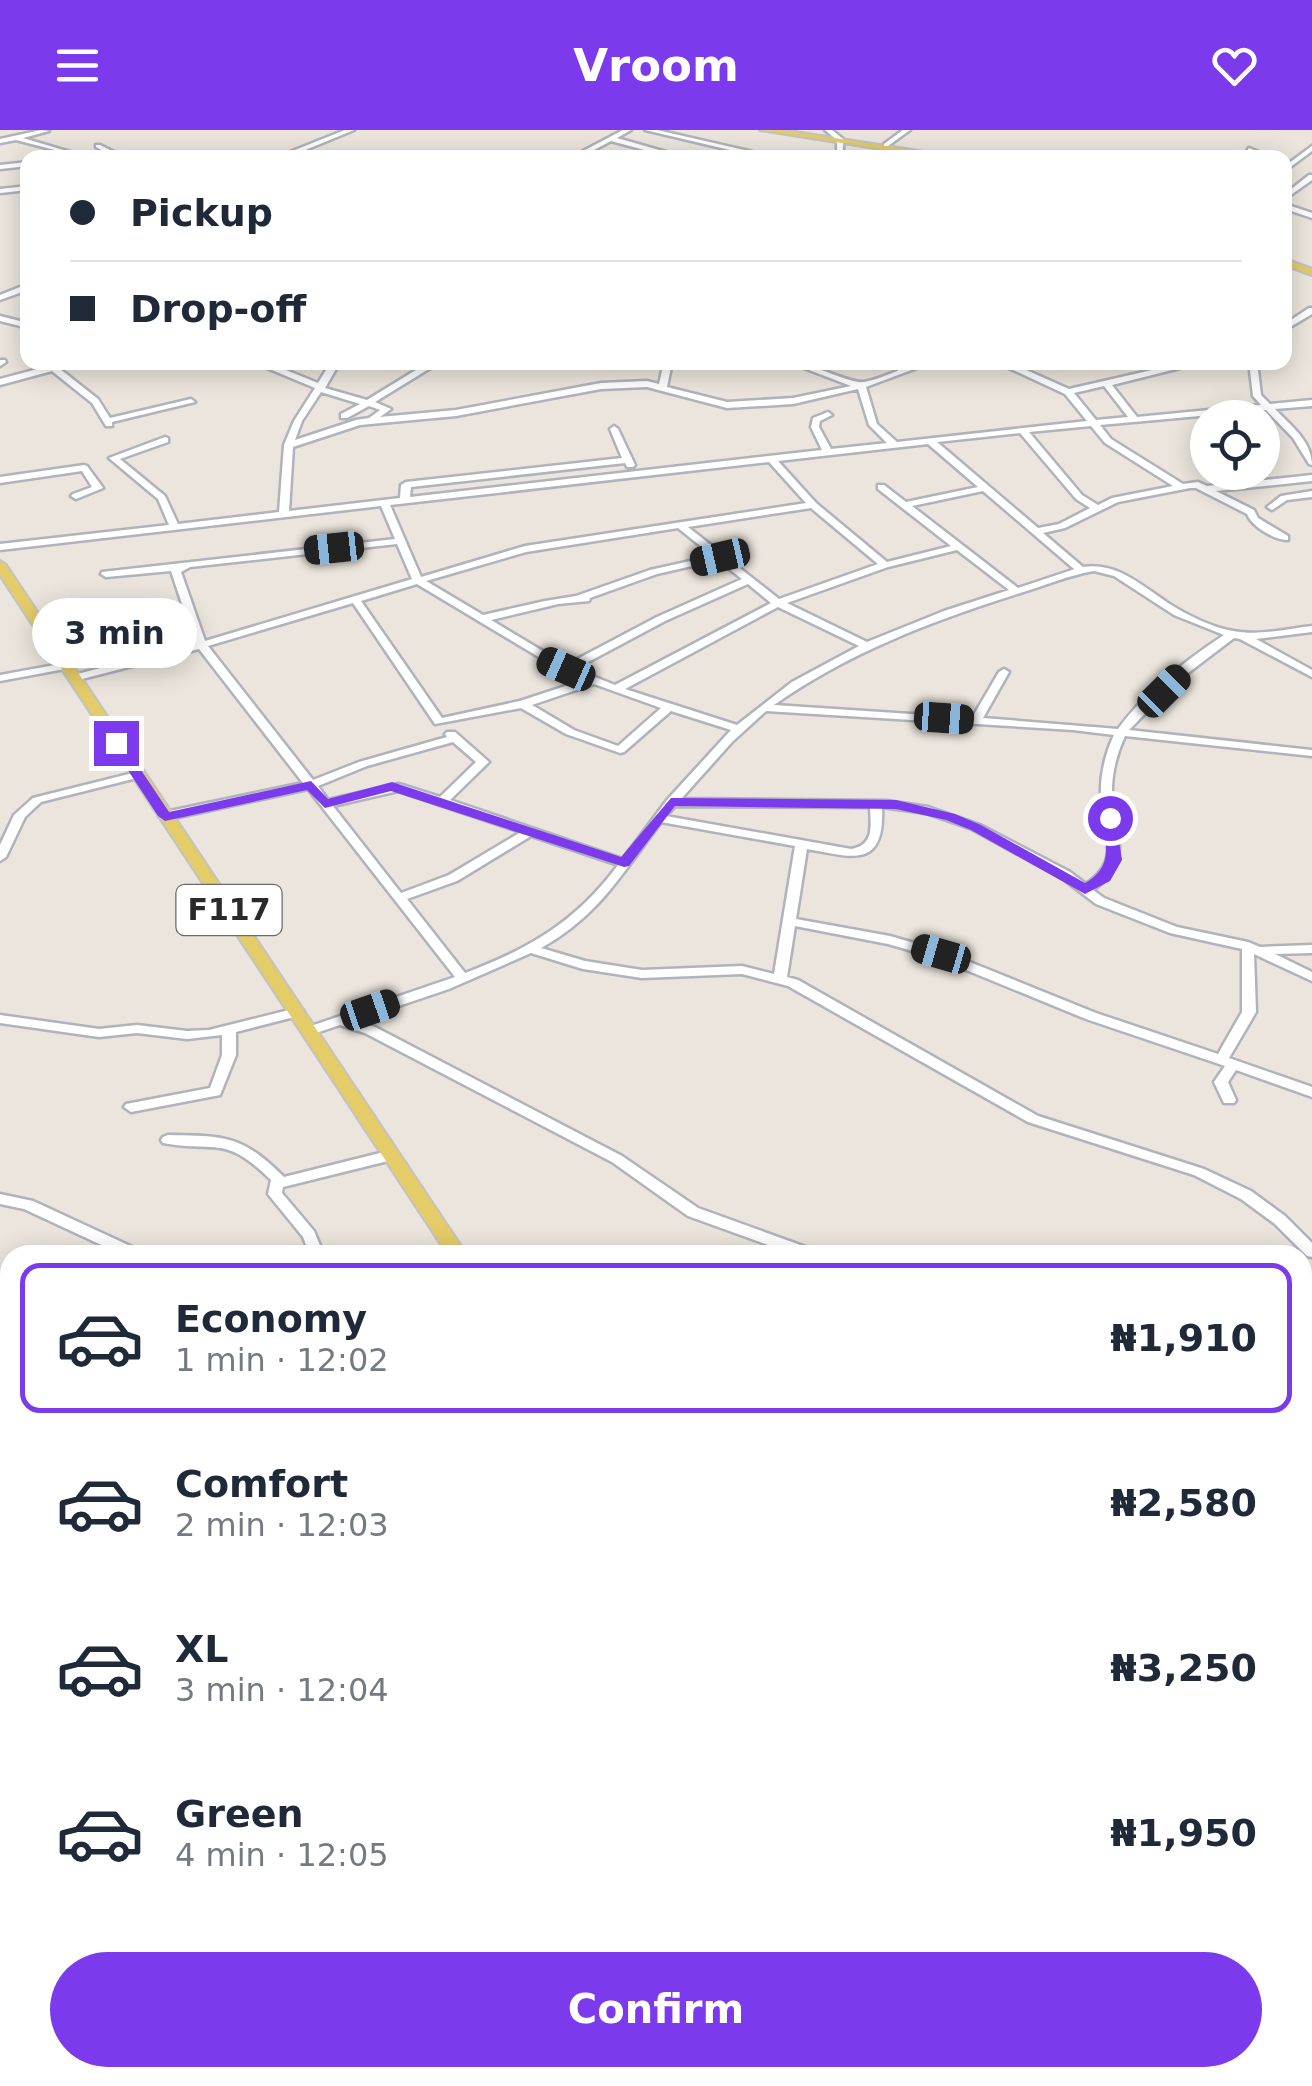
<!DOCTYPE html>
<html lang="en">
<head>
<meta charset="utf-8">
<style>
	:root { --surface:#fff; --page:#f2f2f3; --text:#1f2937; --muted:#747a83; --line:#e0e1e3; --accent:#7c3aed }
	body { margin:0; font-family:"DejaVu Sans",sans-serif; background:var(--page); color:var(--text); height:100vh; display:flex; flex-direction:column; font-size:38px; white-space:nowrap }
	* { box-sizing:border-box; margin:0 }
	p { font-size:32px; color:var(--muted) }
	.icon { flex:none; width:55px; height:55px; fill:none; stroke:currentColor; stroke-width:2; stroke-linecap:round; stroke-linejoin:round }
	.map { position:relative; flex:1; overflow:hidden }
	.sheet { position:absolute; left:0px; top:1115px; width:1312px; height:842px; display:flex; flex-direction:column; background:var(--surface); border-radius:30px 30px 0 0; box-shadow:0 5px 25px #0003 }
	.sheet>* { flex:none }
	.banner { position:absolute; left:20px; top:20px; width:1272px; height:220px; border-radius:20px; box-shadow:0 5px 25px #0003; display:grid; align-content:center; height:220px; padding:0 50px; background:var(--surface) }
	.tools { position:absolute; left:1190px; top:270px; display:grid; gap:20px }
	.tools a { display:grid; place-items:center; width:90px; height:90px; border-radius:50%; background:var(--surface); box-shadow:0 5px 25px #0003; font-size:50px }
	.end { position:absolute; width:45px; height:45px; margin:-22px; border:12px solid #7c3aed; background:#fff; box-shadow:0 0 0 5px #fff }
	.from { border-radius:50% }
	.bubble { position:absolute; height:70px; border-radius:35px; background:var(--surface); box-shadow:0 5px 25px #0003; font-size:32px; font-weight:700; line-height:70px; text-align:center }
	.car { position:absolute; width:30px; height:60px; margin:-30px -15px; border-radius:12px; box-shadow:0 0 8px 2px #0007; background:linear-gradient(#222 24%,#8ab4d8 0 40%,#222 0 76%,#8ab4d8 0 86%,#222 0) }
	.banner b { display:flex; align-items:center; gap:35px; height:95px; font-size:38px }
	.banner b+b { border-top:2px solid var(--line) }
	.banner i { width:25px; height:25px; background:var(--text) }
	ul { padding:18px 0 0; list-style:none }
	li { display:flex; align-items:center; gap:30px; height:150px; margin:0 20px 15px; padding:0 30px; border:5px solid transparent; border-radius:20px }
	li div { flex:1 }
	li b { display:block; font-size:38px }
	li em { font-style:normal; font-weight:700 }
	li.selected { border-color:var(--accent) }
	li>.icon { width:90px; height:90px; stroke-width:1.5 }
	.primary-button { display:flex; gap:20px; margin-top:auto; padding:20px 50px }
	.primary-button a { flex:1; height:115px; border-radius:60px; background:var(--accent); color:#fff; font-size:40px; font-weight:700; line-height:115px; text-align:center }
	header { display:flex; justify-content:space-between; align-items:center; height:130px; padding:0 50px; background:var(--accent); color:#fff; font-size:45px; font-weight:700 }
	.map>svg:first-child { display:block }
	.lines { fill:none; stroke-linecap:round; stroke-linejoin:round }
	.minor-casing { stroke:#b1b3bc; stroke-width:5 }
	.major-casing { stroke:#c3c3c3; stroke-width:4 }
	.minor { fill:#fff; fill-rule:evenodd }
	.major { fill:#e4cc69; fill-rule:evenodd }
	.route { fill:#7c3aed }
	.labels { text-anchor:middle; stroke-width:10; stroke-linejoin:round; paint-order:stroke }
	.shield { fill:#fff; stroke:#6a6a6a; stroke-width:2.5 }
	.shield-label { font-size:30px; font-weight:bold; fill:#2a2a2a }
</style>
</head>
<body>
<header><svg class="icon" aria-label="menu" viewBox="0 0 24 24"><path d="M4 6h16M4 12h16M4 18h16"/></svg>Vroom<svg class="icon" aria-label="heart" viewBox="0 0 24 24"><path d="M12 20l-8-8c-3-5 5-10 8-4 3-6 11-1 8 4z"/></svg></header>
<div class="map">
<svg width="1312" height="1956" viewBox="0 0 1312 1956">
	<rect width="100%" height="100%" fill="#ebe5dd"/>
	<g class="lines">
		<g class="minor-casing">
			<path id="minor" d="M41,0L49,1L23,8L70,22V24L16,10L0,13V9Z
				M345,0H354L286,28H275Z
				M623,0H631L617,8L687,28H674L611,11L579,28H570Z
				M645,0H657L779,28H764Z
				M825,0H832L843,9V28H837V10Z
				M903,0H910L888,16H884V14Z
				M96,15H100L126,28H116L96,17Z
				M1312,16V21L1285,41V36Z
				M1249,18L1271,27L1272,28H1262L1247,21Z
				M28,32V36L0,39V35Z
				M1309,45H1312V50L1285,69V64Z
				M28,56V60L0,63V59Z
				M1285,74L1312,83V88L1285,79Z
				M25,155H28V160L0,170V165Z
				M1309,178H1312V184L1285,200V194Z
				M0,186L28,193V198L0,191Z
				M0,230H5L6,232L0,236Z
				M64,232H80L60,239L98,269L110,288L191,269L195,272L112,292V296H106L92,273L52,241L0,255V249Z
				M253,232H266L318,253L331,232H340L325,258L367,270L429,232H440L375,272L391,279L380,287L456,280L601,253L647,251L659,254L664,232H672L667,257L727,272L793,268L851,256L788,232C812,232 848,254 864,252C888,248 908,232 933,232L866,257L877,294L897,312L1087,291L1065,264L996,232H1008L1069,259L1187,232H1204L1112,255L1137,287L1261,275L1253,266L1249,232H1257L1261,265L1270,274L1312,270V276L1275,279C1290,295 1312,311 1312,335L1309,334L1293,308L1266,280L1100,295L1111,309L1183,354L1198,352L1207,356L1312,345V351L1216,361L1254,380L1258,388L1288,406V410C1275,410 1252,397 1247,384L1196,358H1190L1118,372L1065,398L1043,403L1083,437C1117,432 1141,455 1168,473C1187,485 1211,497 1233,501C1259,506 1286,499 1312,496V502L1256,509L1312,540V547L1240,509L1234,508L1175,553L1129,600L1312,620V626L1125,606C1116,625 1111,647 1112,668C1115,708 1134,731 1093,760L1104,768L1177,797L1248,812L1260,817L1312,815V823L1275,824L1312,842V851L1254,824L1256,882L1229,928L1312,957V967L1236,940L1228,952L1236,970L1234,973H1224L1214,952L1225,936L1086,889L937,828L888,814L795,796L787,847L798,850L1038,986L1204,1039L1251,1061L1285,1086L1312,1113V1127L1307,1126L1275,1094L1241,1069L1194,1045L1028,992L788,856L742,844L642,848L583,839L531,823L449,859L354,891L375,897L622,1026L698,1078L817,1121L819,1125H796L688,1086L612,1032L365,903L340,895L310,905L305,904L303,901L305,898L455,847L308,659L165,690L161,688L159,686L165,682L303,653L199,519L74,551L69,548L70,546L195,513L171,441L106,447L101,444L102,442L395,409L381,376L0,420V414L169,395L158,369L109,328L165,307L168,308V312L120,329L165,366L178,394L279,382L284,315L294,291L315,258ZM1104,256L1128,287L1096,290L1074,263ZM647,257L727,278L793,274L858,259L869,295L887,313L831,319L819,297L820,291L832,285L828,282L813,288L811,297L822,320L410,367L411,357L625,333L627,337H633L635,335L618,299L614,296L610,299L622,328L406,352L401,355L400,368L289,381L293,317L360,295L456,286L601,259ZM321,262L360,274L341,284V288H347L369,276L380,280L369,288L356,290L295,310L302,291ZM1091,296L1105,313L1173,356L1112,368L1098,375L1082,365L1029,302ZM1020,303L1076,369L1090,378L1059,394L1038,398L937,312ZM928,314L978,357L906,372L884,355H878V359L951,416L887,432L816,373L778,331ZM769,332L806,373L525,416L421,447L390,375ZM983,361L1074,439H1075L1018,458L912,376ZM811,378L878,434L779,469L688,397ZM678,398L713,426L650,440L576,466L545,471L483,485L426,451L526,422ZM397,414L412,449L205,511L181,442L190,437ZM957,420L1009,460L944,481L867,512L787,473L888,437ZM718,430L742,449L657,487L566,535L491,490L558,474L589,471L590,468L657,444ZM1094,441L1114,446L1174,485L1224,505C1186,530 1145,562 1118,599L983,588L1009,542L1004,539L999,542L972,588L774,575C849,522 932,491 1020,463C1044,456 1069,445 1094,441ZM417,454L562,541L584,550L520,571L442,588L361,471ZM748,454L771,473L615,555L575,539L665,491ZM353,473L435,594L521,578L566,604L620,623L624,622L671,581L731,600L667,670L623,729L450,670L489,632L455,602H447L445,604L447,607L359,632L313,650L208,516ZM778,477L859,516L792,552L737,595L625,559ZM594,554L661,578L618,616L574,600L532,575ZM766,581L1073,600L1114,605C1105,624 1100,646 1101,667C1103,704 1123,729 1086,754L1070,742L980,695L928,677L887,671L681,669L732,612ZM453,612L476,632L440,667L399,654L328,670L318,656L367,636ZM398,661L521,702L449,745L401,763L333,676ZM675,676L870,677C871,697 874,715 851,719L666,686ZM882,677L926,683L972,699L1062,748L1096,774L1170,803L1242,819V882L1218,924L1096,883L945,822L890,806L796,789L807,719C852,727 885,740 882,677ZM661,692L795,716L774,844L742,836L642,840L585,831L541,818C600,785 622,743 661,692ZM531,706L618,735C577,791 529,819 465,843L407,769L457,751Z
				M84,335L87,336L103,358L76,369L71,366L73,364L92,357L82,341L0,353V347Z
				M1312,361V367L1287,370L1272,380L1267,377L1281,366Z
				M66,533L71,536L70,538L0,551V545Z
				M137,642L143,645L141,647L41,672L25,687L6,727L0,731V715L14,685L33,668Z
				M297,878L302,879L304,882L302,885L236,902V925L220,965L131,982L124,977L126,974L210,958L222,925V905L187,909L137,903L99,907L0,893V885L99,899L137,895L187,901L209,900Z
				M168,1005C225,1006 242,1005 284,1047L392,1020L399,1025L392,1030L283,1057L282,1063L314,1101L324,1125H310L303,1107L268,1064L271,1050C224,1004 219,1023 163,1013L161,1010L163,1007Z
				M0,1064L33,1071L141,1121L143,1125H123L24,1079L0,1074Z
				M0,1236L10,1238V1250L0,1248Z
				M1302,1421L1312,1425V1441L1302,1437Z
				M1312,1576V1605L1308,1613L1302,1615V1585L1306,1578Z
				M10,1906V1929L0,1934V1911Z
				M454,1948H477L474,1956H450Z
				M483,1948H523L529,1956H487Z
				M1048,1948H1070L1073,1956H1051Z"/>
		</g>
		<g class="major-casing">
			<path id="major" d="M760,0H782L964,28H938Z
				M1285,129L1312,139V145L1285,135Z
				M0,431L6,435L467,1125H448L0,445Z
				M646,1948H672L671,1956H645Z"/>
		</g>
		<use href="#minor" class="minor"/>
		<use href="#major" class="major"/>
	</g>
	<path class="route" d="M112,610H121L169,682L311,651L328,669L392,652L621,727L671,668L896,670L955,684L981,695L1085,753C1113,737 1106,717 1103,688L1115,685L1122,730L1110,751L1085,764L971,700L946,690L896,679L675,676L629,736L624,737L391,661L325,678L307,660L165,691L158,686L110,613Z"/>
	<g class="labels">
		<rect class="shield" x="176.5" y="755" width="105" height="50" rx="8"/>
		<g class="shield-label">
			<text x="229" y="790">F117</text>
		</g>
	</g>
</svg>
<div class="tools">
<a><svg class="icon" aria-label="locate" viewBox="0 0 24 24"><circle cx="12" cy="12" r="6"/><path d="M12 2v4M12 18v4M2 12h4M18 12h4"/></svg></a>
</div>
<i class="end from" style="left:1110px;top:688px"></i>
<i class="end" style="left:116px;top:613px"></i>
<div class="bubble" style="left:32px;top:468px;width:165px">3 min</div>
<i class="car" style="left:334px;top:418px;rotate:264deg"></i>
<i class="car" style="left:720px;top:427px;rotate:257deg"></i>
<i class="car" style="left:566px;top:539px;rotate:294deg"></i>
<i class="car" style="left:1164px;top:561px;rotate:45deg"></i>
<i class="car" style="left:944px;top:588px;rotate:94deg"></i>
<i class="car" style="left:941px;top:824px;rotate:286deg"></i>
<i class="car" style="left:370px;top:880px;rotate:71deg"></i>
<div class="banner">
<b><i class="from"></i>Pickup</b>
<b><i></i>Drop-off</b>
</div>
<section class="sheet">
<ul>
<li class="selected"><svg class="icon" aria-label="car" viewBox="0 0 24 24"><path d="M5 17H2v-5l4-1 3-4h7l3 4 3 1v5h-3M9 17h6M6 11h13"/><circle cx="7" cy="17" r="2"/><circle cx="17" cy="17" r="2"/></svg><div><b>Economy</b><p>1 min · 12:02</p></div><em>₦1,910</em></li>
<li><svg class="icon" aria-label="car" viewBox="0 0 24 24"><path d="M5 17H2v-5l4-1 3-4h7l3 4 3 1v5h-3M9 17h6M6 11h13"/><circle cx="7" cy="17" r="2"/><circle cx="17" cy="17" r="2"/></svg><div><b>Comfort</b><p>2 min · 12:03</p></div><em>₦2,580</em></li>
<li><svg class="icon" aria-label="car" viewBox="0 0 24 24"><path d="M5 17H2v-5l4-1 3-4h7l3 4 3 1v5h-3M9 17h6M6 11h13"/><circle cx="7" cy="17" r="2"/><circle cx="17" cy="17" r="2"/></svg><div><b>XL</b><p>3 min · 12:04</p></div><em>₦3,250</em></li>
<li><svg class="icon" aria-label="car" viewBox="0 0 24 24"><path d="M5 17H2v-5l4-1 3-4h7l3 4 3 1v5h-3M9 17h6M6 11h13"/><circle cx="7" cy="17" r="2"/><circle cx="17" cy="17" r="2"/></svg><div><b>Green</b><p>4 min · 12:05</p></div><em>₦1,950</em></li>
</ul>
<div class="primary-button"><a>Confirm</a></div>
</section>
</div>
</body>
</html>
